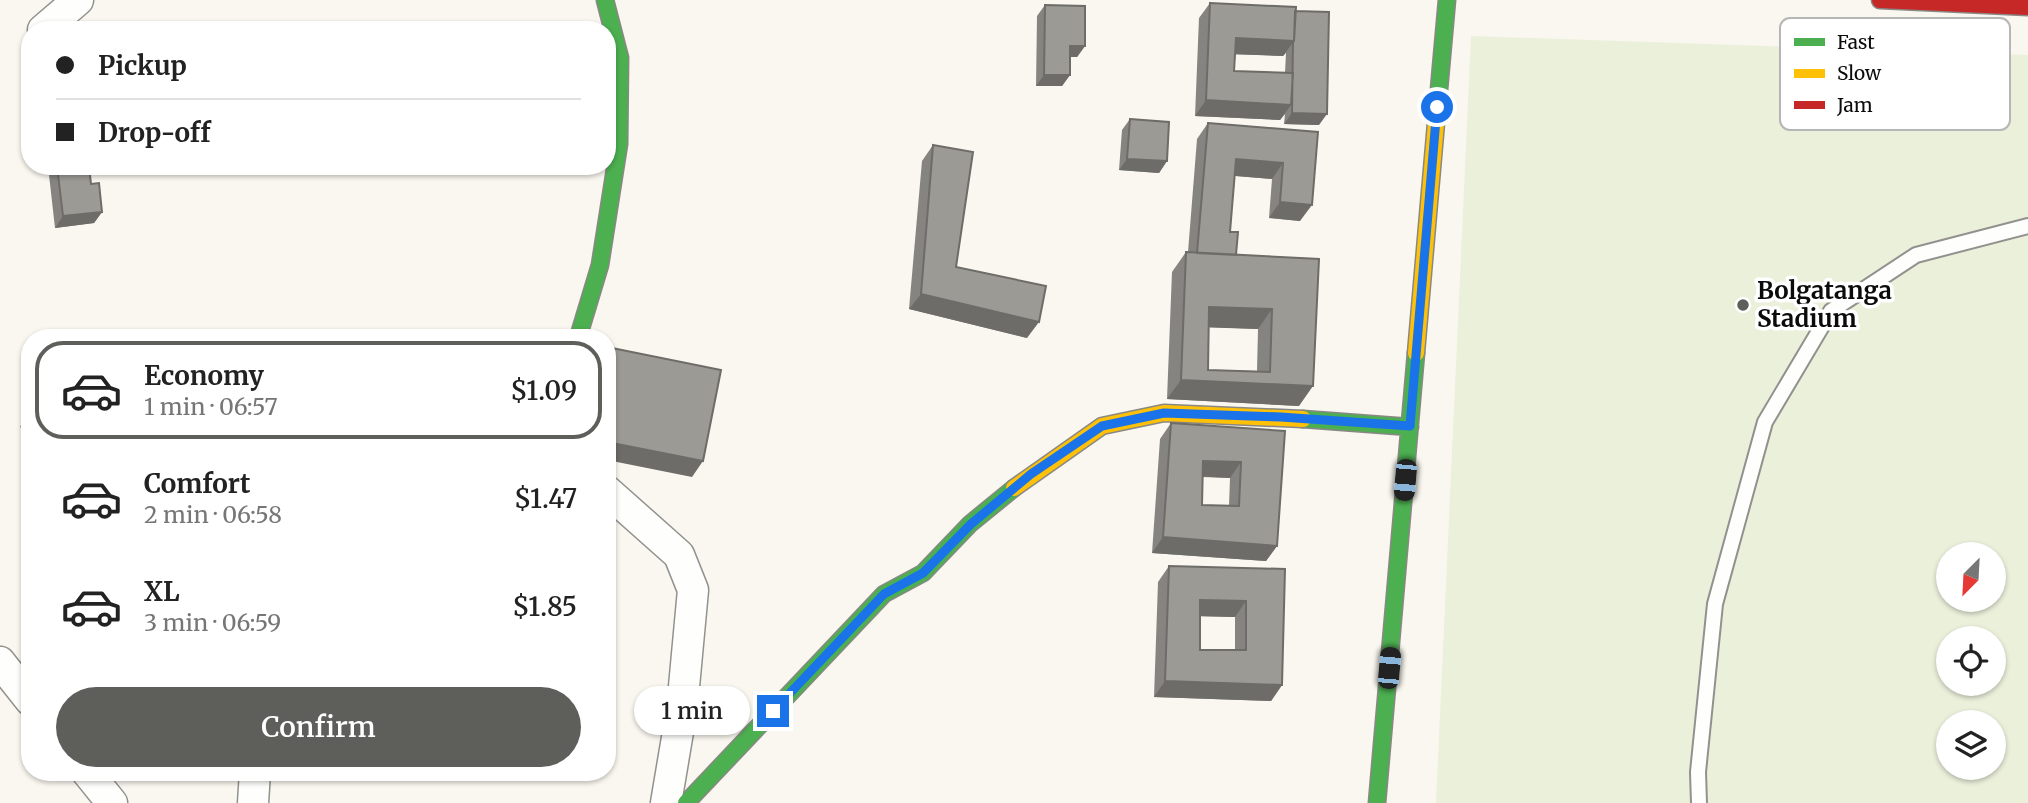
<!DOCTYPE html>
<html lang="en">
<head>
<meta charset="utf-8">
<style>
	:root { --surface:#fff; --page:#f6f6f6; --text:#222; --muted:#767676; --line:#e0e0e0; --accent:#5e5e5b }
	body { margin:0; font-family:Merriweather,serif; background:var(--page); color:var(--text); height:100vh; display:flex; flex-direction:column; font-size:26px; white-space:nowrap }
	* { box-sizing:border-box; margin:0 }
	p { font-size:23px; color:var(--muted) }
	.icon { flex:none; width:38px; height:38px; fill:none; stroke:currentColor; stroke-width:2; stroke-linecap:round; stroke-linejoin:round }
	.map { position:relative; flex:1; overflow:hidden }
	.side { position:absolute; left:21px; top:329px; width:595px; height:452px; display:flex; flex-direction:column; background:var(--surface); border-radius:28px; box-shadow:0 2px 5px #0004 }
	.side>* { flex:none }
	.hud { position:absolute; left:21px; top:21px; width:595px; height:154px; border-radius:28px; box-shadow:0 2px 5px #0004; display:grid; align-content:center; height:154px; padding:0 35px; background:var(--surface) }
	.needle { width:46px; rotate:204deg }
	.tools { position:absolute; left:1936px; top:542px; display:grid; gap:14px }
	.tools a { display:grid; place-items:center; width:70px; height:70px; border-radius:50%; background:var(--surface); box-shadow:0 2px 5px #0004; font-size:35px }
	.end { position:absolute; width:32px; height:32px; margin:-16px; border:9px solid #1a73e8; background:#fff; box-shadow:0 0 0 4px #fff }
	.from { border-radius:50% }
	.bubble { position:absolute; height:49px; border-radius:24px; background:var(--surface); box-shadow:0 2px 5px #0004; font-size:23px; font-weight:600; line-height:49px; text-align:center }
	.car { position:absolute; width:21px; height:42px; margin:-21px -10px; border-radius:9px; box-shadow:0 0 5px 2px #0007; background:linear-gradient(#222 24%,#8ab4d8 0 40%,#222 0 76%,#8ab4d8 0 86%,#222 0) }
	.hud b { display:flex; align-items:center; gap:24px; height:66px; font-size:26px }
	.hud b+b { border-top:2px solid var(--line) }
	.hud i { width:18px; height:18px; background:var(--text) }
	ul { padding:12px 0 0; list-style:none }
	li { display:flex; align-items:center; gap:21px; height:98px; margin:0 14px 10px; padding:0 21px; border:4px solid transparent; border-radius:28px }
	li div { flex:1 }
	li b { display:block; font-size:26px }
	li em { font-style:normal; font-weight:600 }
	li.selected { border-color:var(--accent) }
	li>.icon { width:63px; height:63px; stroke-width:1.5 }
	.button { display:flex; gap:14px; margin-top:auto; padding:14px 35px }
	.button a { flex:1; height:80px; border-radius:42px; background:var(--accent); color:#fff; font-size:28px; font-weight:600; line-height:80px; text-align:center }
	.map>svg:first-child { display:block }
	.pitch { fill:#ebf0db; fill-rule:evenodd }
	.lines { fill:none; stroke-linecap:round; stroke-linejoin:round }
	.lane-casing { stroke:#92918e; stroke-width:18 }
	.street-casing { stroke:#92918e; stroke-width:33 }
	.fast-casing { stroke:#898884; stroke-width:19 }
	.slow-casing { stroke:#898884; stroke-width:19 }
	.jam-casing { stroke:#898884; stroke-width:19 }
	.lane { stroke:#fefefd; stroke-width:14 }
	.street { stroke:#fefefd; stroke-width:30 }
	.fast { stroke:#4caf50; stroke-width:16 }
	.slow { stroke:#ffc107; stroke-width:16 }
	.jam { stroke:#c62828; stroke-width:16 }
	.wall { fill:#868480; fill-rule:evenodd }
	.shaded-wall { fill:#6d6c68 }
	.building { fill:#9c9a95; stroke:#6d6c68; stroke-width:2; fill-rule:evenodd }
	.route { stroke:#1a73e8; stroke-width:9 }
	.poi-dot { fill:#5e5e5b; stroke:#fff; stroke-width:2.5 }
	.labels { text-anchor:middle; stroke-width:7; stroke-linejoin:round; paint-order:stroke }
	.poi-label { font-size:24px; font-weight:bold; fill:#0b0b0b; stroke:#fff; text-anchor:start }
	.key { fill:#fff; stroke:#b6b6b6; stroke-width:2 }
	.key-label { font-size:19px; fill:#0b0b0b }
</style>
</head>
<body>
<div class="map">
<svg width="2028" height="803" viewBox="0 0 2028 803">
	<rect width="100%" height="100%" fill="#f9f7ef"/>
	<path class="pitch" d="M1471,36L2028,55V803H1436ZM1948,555H1993V600H1948ZM1948,639H1993V684H1948ZM1948,723H1993V768H1948Z"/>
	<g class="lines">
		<g class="lane-casing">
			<path id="lane" d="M1699,803L1698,772L1715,604L1765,422L1831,311L1916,255L2028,226"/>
		</g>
		<g class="street-casing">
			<path id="street" d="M43,30L78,0
				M607,491L679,555L693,590L682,708L666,803
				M0,662L30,700
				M87,772L112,803
				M253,803L255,772"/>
		</g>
		<g class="fast-casing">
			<path id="fast" d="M1436,123L1447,0
				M578,338L600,265L619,144L620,58L605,0
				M1303,419L1410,427
				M686,803L884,594L923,573L970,524L1014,488
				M1377,803L1416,353"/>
		</g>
		<g class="slow-casing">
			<path id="slow" d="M1416,353L1436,123
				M1014,488L1102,426L1164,413L1303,419"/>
		</g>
		<g class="jam-casing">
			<path id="jam" d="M1880,0L2028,7"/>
		</g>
		<use href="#lane" class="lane"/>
		<use href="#street" class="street"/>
		<use href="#fast" class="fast"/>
		<use href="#slow" class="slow"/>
		<use href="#jam" class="jam"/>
	</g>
	<path class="wall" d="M1210,3L1295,11L1319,125L1284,124L1285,114L1280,120L1195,116L1199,18ZM1286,53L1285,73L1234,71L1235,54L1283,56Z
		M1045,5L1085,46L1077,57H1070V75L1062,86H1036L1037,16Z
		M1130,119L1167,161L1159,173L1119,170L1122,130Z
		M1208,123L1318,132L1300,221L1269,218L1272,179L1235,176L1230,232L1236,255L1319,259L1299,406L1167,399L1172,272L1186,252H1188L1197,139ZM1209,327L1258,329L1257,371L1208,370Z
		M933,145L956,267L1027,338L909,309L922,161Z
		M48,166H89L91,184L102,212L94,223L55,228Z
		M30,409V433L20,427Z
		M1171,423L1285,431L1277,546L1266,561L1152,553L1160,439ZM1202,477L1230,478L1229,506L1202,505Z
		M1169,566L1285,569L1282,685L1271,701L1154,697L1158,582ZM1200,616L1235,617V650H1200Z"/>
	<path class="shaded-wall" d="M1236,38L1294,41L1283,56L1225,54Z
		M1070,46H1085L1077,57H1062Z
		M1044,75H1070L1062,86H1036Z
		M1206,100L1291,105L1280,120L1195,116Z
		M1292,113L1327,114L1319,125L1284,124Z
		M1127,159L1167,161L1159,173L1119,170Z
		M1236,159L1283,163L1272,179L1225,175Z
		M1280,202L1312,205L1300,221L1269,218Z
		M102,212L94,223L55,228L63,216Z
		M921,294L1039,322L1027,338L909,309Z
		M1209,307L1272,309L1258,329L1195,327Z
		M1181,380L1313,386L1299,406L1167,399Z
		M607,442L703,461L692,477L607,460Z
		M1203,461L1241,462L1230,478L1192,476Z
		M1163,537L1277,546L1266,561L1152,553Z
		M1200,600L1246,601L1235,617L1189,616Z
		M1165,681L1282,685L1271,701L1154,697Z"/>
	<path class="building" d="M1210,3L1296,7L1294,41L1236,38L1234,71L1293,73L1291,105L1206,100Z
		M1045,5L1085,6V46H1070V75H1044Z
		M1295,11L1329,12L1327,114L1292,113L1293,41H1294Z
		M1130,119L1169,122L1167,161L1127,159Z
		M1208,123L1318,132L1312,205L1280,202L1283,163L1236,159L1230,232H1238L1236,255L1197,253Z
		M933,145L973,152L956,267L1046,286L1039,322L921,294Z
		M57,166H89L91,184L99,183L102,212L63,216Z
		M1186,252L1319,259L1313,386L1181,380ZM1209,307L1272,309L1270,372L1208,370Z
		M612,348L721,370L703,461L607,442V358Z
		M1171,423L1285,431L1277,546L1163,537ZM1203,461L1241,462L1239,506L1202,505Z
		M1169,566L1285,569L1282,685L1165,681ZM1200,600L1246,601V650H1200Z"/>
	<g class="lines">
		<path class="route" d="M773,711L884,594L923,573L971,524L1031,474L1102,426L1164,413L1281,417L1410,426L1437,107"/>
	</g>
	<circle class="poi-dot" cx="1743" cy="305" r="7"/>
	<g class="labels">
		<g class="poi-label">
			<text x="1757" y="299">Bolgatanga<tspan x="1757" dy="28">Stadium</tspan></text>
		</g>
	</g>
	<rect x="1780" y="18" width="230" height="112" rx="10" class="key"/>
	<rect x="1794" y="38" width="31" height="8" fill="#4caf50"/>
	<rect x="1794" y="69" width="31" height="9" fill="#ffc107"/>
	<rect x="1794" y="101" width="31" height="8" fill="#c62828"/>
	<g class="key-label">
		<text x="1837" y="49">Fast</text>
		<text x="1837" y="80">Slow</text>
		<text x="1837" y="112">Jam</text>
	</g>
</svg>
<div class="tools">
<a><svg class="needle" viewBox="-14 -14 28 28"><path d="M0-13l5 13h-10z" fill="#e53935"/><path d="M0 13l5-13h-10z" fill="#767676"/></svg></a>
<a><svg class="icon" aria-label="locate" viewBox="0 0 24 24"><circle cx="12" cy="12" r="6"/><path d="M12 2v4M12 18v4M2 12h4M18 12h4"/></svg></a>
<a><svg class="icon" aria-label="layers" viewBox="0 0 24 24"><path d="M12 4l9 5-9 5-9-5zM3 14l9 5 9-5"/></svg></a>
</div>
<i class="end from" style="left:1437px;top:107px"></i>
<i class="end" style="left:773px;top:711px"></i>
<div class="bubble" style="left:634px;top:686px;width:116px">1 min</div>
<i class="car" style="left:1405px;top:480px;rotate:185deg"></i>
<i class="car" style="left:1389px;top:668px;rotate:5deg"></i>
<div class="hud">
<b><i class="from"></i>Pickup</b>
<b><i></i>Drop-off</b>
</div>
<section class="side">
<ul>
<li class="selected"><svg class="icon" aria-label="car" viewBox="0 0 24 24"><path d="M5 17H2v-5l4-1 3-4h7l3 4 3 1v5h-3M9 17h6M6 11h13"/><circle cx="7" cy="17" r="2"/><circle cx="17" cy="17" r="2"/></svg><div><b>Economy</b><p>1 min · 06:57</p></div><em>$1.09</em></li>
<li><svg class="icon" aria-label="car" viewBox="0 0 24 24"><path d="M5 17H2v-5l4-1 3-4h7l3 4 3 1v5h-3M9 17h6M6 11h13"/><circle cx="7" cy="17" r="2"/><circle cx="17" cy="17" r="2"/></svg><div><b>Comfort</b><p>2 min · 06:58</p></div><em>$1.47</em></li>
<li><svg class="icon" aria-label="car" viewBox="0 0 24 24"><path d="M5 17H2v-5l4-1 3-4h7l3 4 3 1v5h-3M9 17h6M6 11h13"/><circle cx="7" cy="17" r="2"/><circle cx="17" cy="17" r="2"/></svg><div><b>XL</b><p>3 min · 06:59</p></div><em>$1.85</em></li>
</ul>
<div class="button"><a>Confirm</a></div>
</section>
</div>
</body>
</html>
